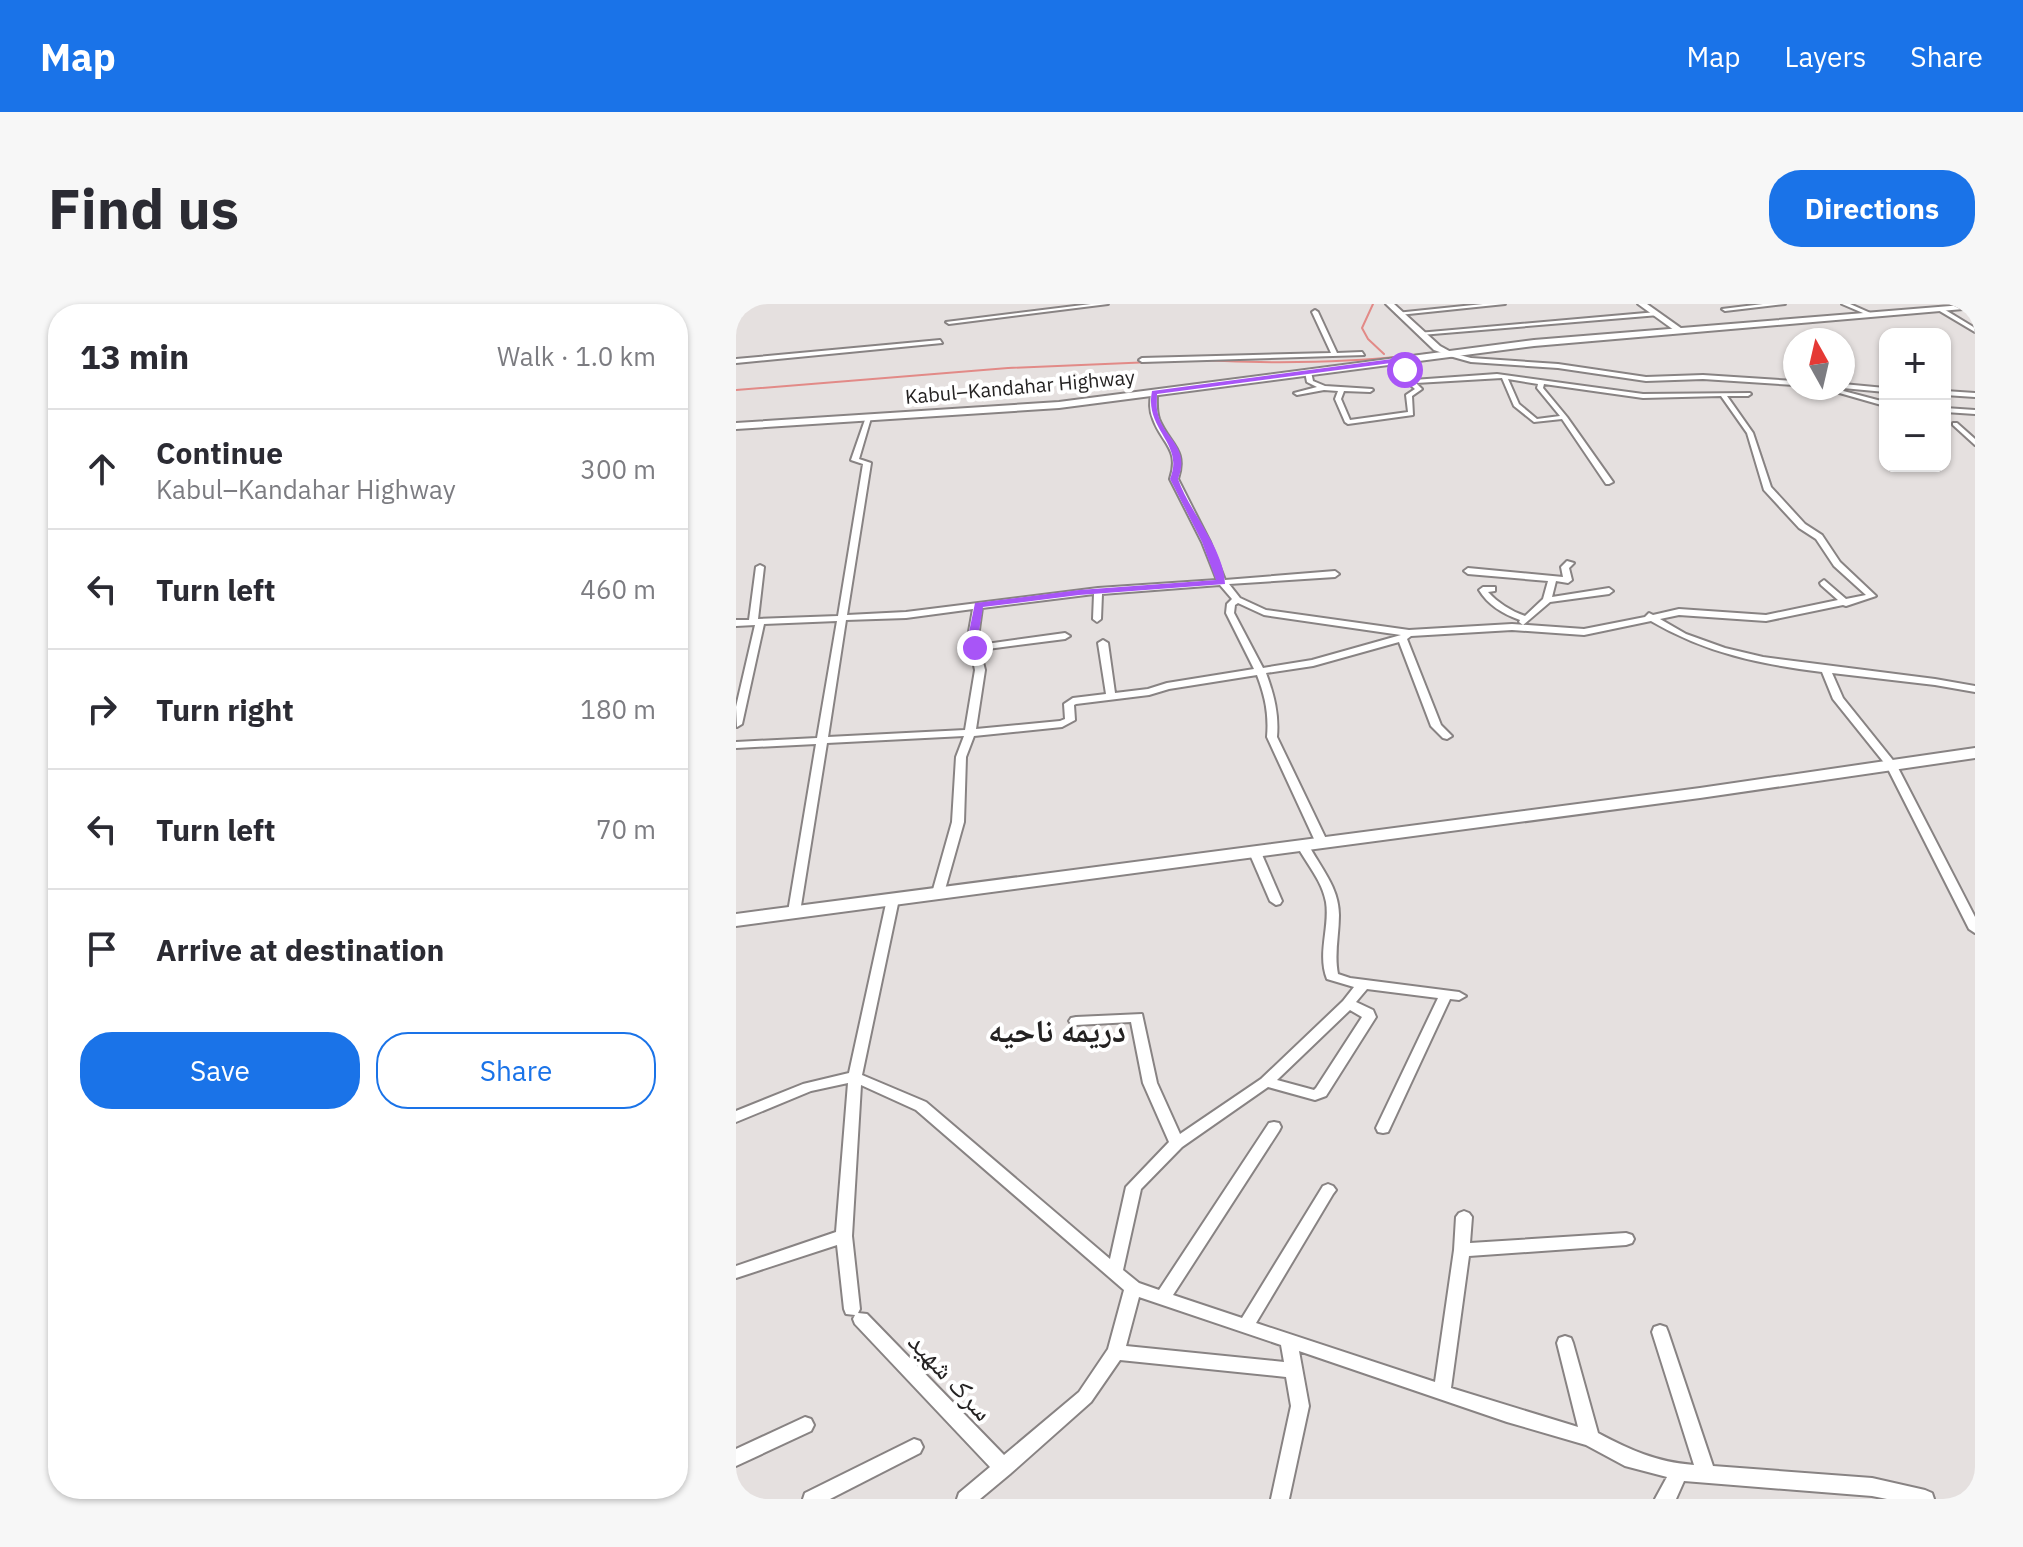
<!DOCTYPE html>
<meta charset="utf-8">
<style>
body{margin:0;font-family:"IBM Plex Sans","Noto Naskh Arabic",sans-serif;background:#f7f7f7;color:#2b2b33}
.controls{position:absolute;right:24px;top:24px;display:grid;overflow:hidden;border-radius:16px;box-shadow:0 2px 6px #0004}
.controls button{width:72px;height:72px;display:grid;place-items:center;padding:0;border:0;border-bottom:2px solid #e1e1e2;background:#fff;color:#2b2b33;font:40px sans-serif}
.compass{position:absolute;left:1047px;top:24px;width:72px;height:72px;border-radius:50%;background:#fff;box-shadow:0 2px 6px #0004;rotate:352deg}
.stop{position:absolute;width:24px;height:24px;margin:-18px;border:6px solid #a855f7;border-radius:50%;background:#fff}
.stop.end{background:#a855f7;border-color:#fff;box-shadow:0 2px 8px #0008}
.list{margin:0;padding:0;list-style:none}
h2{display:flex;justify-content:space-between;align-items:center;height:104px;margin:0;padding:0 32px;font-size:34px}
h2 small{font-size:26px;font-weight:400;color:#7c7c81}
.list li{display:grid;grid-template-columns:52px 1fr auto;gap:24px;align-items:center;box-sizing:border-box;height:120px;padding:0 32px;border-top:2px solid #e1e1e2}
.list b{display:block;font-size:30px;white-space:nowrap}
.list p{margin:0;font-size:26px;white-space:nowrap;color:#7c7c81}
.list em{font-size:26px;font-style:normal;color:#7c7c81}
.actions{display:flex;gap:16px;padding:24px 32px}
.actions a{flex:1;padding:18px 0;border:2px solid #1a73e8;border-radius:32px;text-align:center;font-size:28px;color:#1a73e8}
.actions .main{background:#1a73e8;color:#fff}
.icon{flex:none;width:44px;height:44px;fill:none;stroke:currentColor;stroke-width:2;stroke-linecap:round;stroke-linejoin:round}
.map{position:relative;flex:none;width:1239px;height:1195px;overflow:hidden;border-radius:32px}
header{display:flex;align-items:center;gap:48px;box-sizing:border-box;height:112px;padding:0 40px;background:#1a73e8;color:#fff}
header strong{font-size:38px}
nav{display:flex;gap:44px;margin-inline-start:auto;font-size:28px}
.intro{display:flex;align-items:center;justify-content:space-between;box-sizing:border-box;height:192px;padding:0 48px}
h1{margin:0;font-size:56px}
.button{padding:20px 36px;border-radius:32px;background:#1a73e8;color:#fff;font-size:28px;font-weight:700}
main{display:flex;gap:48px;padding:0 48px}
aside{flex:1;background:#fff;border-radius:32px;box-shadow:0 2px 6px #0004}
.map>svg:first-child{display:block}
</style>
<header>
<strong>Map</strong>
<nav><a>Map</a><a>Layers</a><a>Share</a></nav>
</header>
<div class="intro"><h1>Find us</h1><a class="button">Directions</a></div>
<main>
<aside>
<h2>13 min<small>Walk · 1.0 km</small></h2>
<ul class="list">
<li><svg class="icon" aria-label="ahead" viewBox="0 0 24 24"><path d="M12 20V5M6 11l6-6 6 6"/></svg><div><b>Continue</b><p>Kabul–Kandahar Highway</p></div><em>300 m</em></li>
<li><svg class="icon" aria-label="left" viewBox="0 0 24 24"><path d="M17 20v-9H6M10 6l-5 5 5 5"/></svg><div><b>Turn left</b></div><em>460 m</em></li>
<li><svg class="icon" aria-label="right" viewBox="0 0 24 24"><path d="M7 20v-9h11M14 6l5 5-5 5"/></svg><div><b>Turn right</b></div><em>180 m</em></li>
<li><svg class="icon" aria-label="left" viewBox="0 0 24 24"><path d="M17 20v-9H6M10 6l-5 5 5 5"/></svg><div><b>Turn left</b></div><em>70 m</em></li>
<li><svg class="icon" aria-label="arrive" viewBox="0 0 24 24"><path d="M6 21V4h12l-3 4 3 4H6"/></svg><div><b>Arrive at destination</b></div></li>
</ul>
<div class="actions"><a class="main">Save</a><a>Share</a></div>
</aside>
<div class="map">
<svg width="1239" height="1195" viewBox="0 0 1239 1195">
<rect width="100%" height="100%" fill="#e5e0df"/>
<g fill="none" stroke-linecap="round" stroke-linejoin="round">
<!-- stream -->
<g stroke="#e28a87" stroke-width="2">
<polyline points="637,0 626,24 632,35 648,50"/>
<polyline points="711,53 799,62"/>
<path d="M465,56C536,60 623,59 694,49"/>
<polyline points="808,63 847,67"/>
<polyline points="876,72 908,77 926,76"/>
<polyline points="987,76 1059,81"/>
<polyline points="0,86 272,64 440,57"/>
</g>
<defs>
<g id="minor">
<polygon points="355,0 372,0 213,20 210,18"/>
<polygon points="747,0 769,0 663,11 660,9"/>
<polygon points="1027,0 1049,0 989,7 986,5"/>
<polygon points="1106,0 1114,0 1139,11 1134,12"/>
<polygon points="1202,4 1206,4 1239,24 1239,28 1202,6"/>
<polygon points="579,6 582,8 601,49 626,48 628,51 406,58 403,56 406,54 595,49 576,8"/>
<polygon points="921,8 923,11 685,31 682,29"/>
<polygon points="204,36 206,39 0,59 0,55"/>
<polygon points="712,48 735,54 822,60 910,73 967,71 1059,77 1059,81 967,75 910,77 822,64 735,58 710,51"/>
<path d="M656,55L674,66L677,76L761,70L907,90L1014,89L1015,90L1012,92H991L1017,129L1035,183L1069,220L1086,231L1104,258L1140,292L1110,302L1107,301L1030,317L943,311L924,315L950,330L989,344L1027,353L1199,375L1239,382V388L1199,381L1096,369L1107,394L1160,460L1239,613V629L1233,625L1150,461L1097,395L1086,368C1023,360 970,349 915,317L848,331L776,326L675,332L671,335L705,421L716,432L711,435L707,434L695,422L663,338L577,362L530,369C538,391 543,410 541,433L591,537L585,540L579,537L531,433C533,410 529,392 521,371L433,385L413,391L340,400L338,401L339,416L326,423L238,432L230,453L228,518L208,589L202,593L196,589L216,518L220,453L228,432L91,439L64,608L58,612L54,611L52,608L80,440L0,444V438L81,434L101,317L28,320L6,420L1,423L0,403L19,321L0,322V316H13L20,263L24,261L28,263L22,315L102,312L127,160L115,156L130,113L135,114L123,155L135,159L111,311L170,308L362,284L481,276L466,238L434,175C444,145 426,140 417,115C413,106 414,98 415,89L418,87L421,89C421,98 420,106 423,115C433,140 452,145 442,175L474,238L489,276L599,267L603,270L599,273L493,280L504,294L530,306L673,326L776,320L848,325L909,313L913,309L917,311L943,305L1030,311L1102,296L1085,281L1084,279L1088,276L1110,295L1130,291L1098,262L1080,235L1063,224L1028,186L1011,129L985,92L907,94L808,80L807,84L831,113L877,178L873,180H870L826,115L798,118L778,102L766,74L680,79L686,85L676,92L677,111L612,120L609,118L599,95L602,87L588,86L561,91L558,89L581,83L571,78L569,68L572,66L575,68L577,77L589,82L636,85L637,86L634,88L608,87L605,95L614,116L672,108L670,91L679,85L671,78L669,68L654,58ZM772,75L802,80L801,84L824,112L801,115L783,100ZM484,281L496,295L491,300L490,309L518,365L431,379L412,385L379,389L372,339L367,336L362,339L370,390L337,394L328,400L329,415L324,417L240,425L249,366L244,346L329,335L334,332L329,329L243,341L242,333L246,304L358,290L357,315L361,318L365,315L366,290ZM502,299L528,311L665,331L576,356L527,364L498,309L499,301ZM237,305L232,333L239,366L229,426L92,433L110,316L170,314Z"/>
<polygon points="1107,80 1149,84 1149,88 1107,84"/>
<polygon points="1086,84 1096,84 1149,98 1149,102"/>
<polygon points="1209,87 1239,89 1239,93 1209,91"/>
<polygon points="1209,104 1239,106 1239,110 1209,108"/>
<polygon points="1217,119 1221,119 1239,135 1239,141 1217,121"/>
<path d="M831,257L838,259L833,264L836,276L832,279L820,277L816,293L873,284L877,287L873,290L814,298L787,321L783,318L784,316C767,310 752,301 743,286L747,283H759V287L752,288C762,299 775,307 789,312L807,295L812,277L732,270L728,267L732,264L827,273L825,263Z"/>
<path d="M566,537L572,540C584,563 603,583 603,611C603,631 598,650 602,670L614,674L723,688L730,692L723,696L714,695L654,824L652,828L647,829L642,828L640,824L702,694L631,685L620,698L637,706L640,713L590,792L579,796L532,783L446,843L405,885L387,966L403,979L423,986L533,819L538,818L543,819L545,823L543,827L437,991L506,1014L587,882L592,880L597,882L600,886L597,890L520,1019L699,1078L718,946L720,913L723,909L728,907L733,909L736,913L734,939L890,929L896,931L898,935L896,939L890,941L733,952L715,1084L842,1123L821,1039L823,1034L829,1032L835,1034L837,1039L862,1129C894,1146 920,1158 958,1161L916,1028L918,1023L924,1021L930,1023L932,1028L977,1162L1136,1174L1189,1186L1196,1189L1198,1195H1151L1136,1192L948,1177L940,1195H919L931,1173L889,1162L850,1141L771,1118L563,1047L573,1102L553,1195H535L555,1102L550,1073L384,1056L355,1098L274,1170L244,1195H221L223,1189L254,1163L119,1020L117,1015L119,1011L110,1010L108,1005L101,941L0,974V962L100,928L112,779L75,787L0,818V807L67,780L113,769L151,595L157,591L163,595L126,771L190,798L374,955L390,883L433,838L407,779L395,718L340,721L335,720L333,717L335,714L340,713L406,710L421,779L444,830L525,775L607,697L618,683L591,675C581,650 594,623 590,598C586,576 570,559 560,540ZM614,706L626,713L580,784L578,786L541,776ZM125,781L180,806L388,986L372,1045L343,1088L268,1151L131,1010L122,1009L124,1005L116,932ZM403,993L545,1041L548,1058L390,1042Z"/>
<polygon points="518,543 524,546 546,597 544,600 540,601 534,597 512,546"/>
<polygon points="69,1113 75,1115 78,1121 75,1127 0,1162 0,1145"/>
<polygon points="178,1135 184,1137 187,1143 184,1149 94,1195 67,1195 69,1189"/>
</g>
<g id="tertiary">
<polygon points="4,0 12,0 0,17 0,8"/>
<polygon points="650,0 658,0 704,42 715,48 715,52 698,46"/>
<polygon points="902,0 911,0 949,27 942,29"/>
</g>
<g id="secondary">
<polygon points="1239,0 1239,4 798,42 323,104 0,125 0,119 323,98 798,36"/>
<polygon points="1239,444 1239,454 964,494 0,622 0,610 964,484"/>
</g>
</defs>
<!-- minor casing -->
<use href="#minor" stroke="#888383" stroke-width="4"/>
<!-- tertiary casing -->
<use href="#tertiary" stroke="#888383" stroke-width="4"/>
<!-- secondary casing -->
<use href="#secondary" stroke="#888383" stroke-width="4"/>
<!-- minor -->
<use href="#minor" fill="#fff" fill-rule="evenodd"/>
<!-- tertiary -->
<use href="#tertiary" fill="#fff" fill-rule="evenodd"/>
<!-- secondary -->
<use href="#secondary" fill="#fff" fill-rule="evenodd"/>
</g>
<!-- route -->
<path fill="#a855f7" d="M656,55L672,67L655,59L421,90C421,97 420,104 422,110C427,134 455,142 442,175C454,209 488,244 489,280L343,291L247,303L242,333L244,344L239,347L234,344L232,333L239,299L343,286L480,276L466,238L434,175C449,139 408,126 416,87Z"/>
<g text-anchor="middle" stroke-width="8" stroke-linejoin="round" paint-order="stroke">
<!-- far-street labels -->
<g font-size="20" fill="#242222" stroke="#fff">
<text transform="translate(284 83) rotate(-5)" y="7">Kabul–Kandahar Highway</text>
</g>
<!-- near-street labels -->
<g font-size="28" fill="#242222" stroke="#fff">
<text transform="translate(215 1072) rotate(47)" y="10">سرک شهید</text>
</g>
<!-- district labels -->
<g font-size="32" font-weight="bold" fill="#242222" stroke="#fff">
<text x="321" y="738">دریمه ناحیه</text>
</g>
</g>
</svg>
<div class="controls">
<button>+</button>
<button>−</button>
</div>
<svg class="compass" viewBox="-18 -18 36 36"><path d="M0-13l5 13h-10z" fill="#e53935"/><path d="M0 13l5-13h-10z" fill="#7c7c81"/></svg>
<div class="stop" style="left:669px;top:66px"></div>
<div class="stop end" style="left:239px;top:344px"></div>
</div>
</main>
